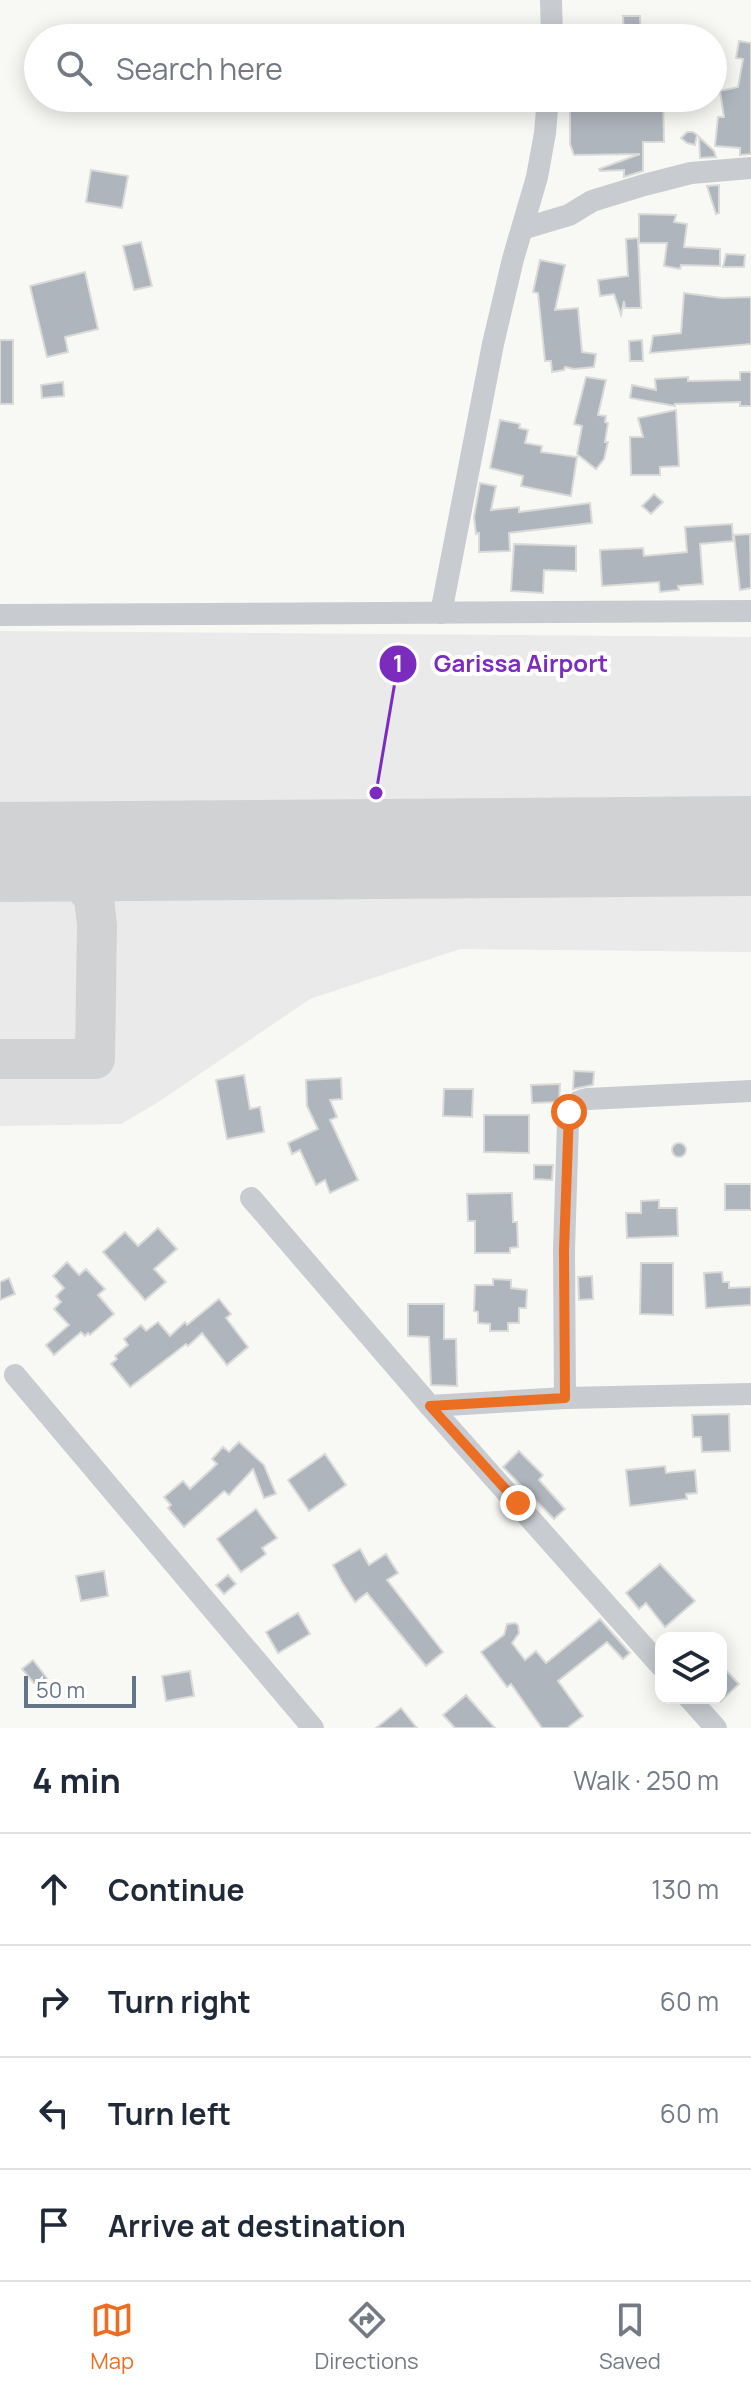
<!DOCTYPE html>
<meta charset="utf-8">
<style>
body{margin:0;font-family:Manrope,sans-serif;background:#f2f2f3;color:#1f2937}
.controls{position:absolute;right:24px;bottom:24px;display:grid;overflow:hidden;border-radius:16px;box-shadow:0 4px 20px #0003}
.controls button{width:72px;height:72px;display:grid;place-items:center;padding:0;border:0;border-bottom:2px solid #e0e1e3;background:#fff;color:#1f2937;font:40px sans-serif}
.scale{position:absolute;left:24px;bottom:20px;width:112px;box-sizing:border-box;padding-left:8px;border:4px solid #667488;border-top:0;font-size:22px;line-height:28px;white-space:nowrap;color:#667488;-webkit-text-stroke:6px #fff;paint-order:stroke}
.stop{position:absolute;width:24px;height:24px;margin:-18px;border:6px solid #eb6e22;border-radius:50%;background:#fff}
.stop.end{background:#eb6e22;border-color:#fff;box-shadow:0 2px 8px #0008}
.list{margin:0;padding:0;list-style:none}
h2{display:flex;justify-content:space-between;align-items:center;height:104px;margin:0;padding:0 32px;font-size:34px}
h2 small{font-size:26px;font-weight:400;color:#747a83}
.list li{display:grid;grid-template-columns:52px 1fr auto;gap:24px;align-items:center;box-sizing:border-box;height:112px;padding:0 32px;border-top:2px solid #e0e1e3}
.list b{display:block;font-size:30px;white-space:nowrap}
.list em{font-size:26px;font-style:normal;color:#747a83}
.icon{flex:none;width:44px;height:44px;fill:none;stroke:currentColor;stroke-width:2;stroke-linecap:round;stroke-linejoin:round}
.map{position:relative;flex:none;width:751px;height:1728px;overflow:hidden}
.search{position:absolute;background:#fff;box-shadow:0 4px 20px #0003;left:24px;right:24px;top:24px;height:88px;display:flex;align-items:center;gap:20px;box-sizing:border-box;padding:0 28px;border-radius:44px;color:#747a83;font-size:30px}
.sheet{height:552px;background:#fff}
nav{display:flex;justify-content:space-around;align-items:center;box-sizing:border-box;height:112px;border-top:2px solid #e0e1e3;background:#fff;font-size:22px;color:#747a83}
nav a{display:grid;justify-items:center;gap:4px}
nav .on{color:#eb6e22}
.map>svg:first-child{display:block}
</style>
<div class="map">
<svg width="751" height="1728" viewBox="0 0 751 1728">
<rect width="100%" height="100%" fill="#f8f8f5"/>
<!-- built -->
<polygon fill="#e9eae9" points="0,631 751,637 751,952 460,949 310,999 157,1103 121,1124 0,1126"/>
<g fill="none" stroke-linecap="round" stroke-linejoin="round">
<!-- taxiway -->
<polyline stroke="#d0d2d4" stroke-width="40" points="0,1059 95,1059 97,925 94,898 74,871"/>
<!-- runway -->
<polyline stroke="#d0d2d4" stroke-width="100" points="0,852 751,846"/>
</g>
<!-- building -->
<g fill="#afb5bd" stroke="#dadad8" stroke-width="2">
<polygon points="623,16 640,16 641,38 624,38"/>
<polygon points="739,41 751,43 751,154 740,155 740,148 715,146 718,117 724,117 720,91 738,87 743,59 736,58"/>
<polygon points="570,98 663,98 664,142 643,142 643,171 624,177 624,170 600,171 599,169 640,154 574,155 570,144"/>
<polygon points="687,132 693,132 697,135 695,145 687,143 681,138"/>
<polygon points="699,137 714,151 716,157 700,158"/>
<polygon points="91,170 128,176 122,208 86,202"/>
<polygon points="719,185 719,213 716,214 707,186"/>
<polygon points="639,214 676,215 674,222 687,224 684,247 720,249 720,266 681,265 680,269 664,266 667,243 639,243"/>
<polygon points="638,238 641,308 625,308 624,301 621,315 614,294 600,296 598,280 628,276 626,239"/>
<polygon points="141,242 152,286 134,290 123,246"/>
<polygon points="726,254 745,255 744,267 723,267"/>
<polygon points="540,260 565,265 555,310 578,308 582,352 596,354 594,367 574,369 565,367 564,370 552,372 551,361 545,361 538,293 533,292"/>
<polygon points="85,272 98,329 65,337 68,352 47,357 30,286"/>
<polygon points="684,293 722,298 751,297 751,344 650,353 653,336 681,333"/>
<rect x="0" y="340" width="13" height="64"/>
<polygon points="642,340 643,361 630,361 629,341"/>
<polygon points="740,372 751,372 751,406 740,406 740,402 675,404 675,406 630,398 632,385 656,390 655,379 688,377 688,381 740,380"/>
<polygon points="586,377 606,380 598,415 606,416 605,422 608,423 605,442 608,442 604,459 596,469 577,454 582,426 574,424"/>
<polygon points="63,382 64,396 42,398 41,385"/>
<polygon points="676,410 679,466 660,467 660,475 631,475 630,437 643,437 638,418"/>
<polygon points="500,420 520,424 519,428 528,430 525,443 542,446 541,452 577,457 571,496 521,486 523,476 490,468"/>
<polygon points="480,483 496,486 491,510 519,507 519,512 590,503 592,523 509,533 510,551 479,552 479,533 476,534 474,517"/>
<polygon points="654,494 663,502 651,514 642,506"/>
<polygon points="732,524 733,541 700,544 703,584 678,586 679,590 660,592 659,582 602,586 600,550 643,548 644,556 687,552 685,527"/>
<polygon points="750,534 751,588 740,590 734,535"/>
<polygon points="514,544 576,546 576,571 544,570 543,593 511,591"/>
<polygon points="574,1071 594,1072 593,1085 573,1089"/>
<polygon points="244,1075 250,1109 260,1107 264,1132 227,1139 216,1080"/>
<polygon points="341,1078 342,1099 330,1100 337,1117 330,1120 358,1180 330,1193 325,1180 316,1185 300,1150 292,1154 288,1143 318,1129 307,1106 306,1080"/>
<polygon points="560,1084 559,1102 532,1103 531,1085"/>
<polygon points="444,1089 473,1089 472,1117 443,1116"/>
<polygon points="484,1115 529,1115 529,1153 484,1152"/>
<circle cx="679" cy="1150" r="7"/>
<polygon points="534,1165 553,1165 552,1180 534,1179"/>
<rect x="725" y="1184" width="26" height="26"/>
<polygon points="512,1193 513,1222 517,1222 518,1247 510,1248 510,1253 475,1253 475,1221 468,1221 467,1194"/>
<polygon points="659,1200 659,1208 677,1208 678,1236 627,1238 626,1213 641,1213 641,1201"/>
<polygon points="158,1228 177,1249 154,1269 166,1282 145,1300 103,1252 125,1232 138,1246"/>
<polygon points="67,1262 79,1275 86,1269 105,1289 98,1295 114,1314 90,1335 88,1333 85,1336 81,1332 54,1355 46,1345 69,1325 54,1309 61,1302 56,1296 64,1288 53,1276"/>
<polygon points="641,1263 673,1263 673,1315 640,1314"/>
<polygon points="722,1272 723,1282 729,1282 729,1288 751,1287 751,1305 706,1308 704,1273"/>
<polygon points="592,1276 593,1299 579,1300 578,1277"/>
<polygon points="9,1278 15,1294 0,1300 0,1282"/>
<polygon points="493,1279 511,1280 511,1288 527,1290 526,1308 519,1308 519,1323 508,1323 508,1331 490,1331 490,1324 478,1323 478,1312 474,1311 475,1285 493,1285"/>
<polygon points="219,1299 231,1314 226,1318 248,1347 227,1365 202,1333 188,1346 186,1344 130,1387 111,1364 117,1359 115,1356 128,1345 124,1339 141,1325 146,1331 158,1322 170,1336 185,1322 187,1325"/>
<polygon points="408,1304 444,1304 444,1339 456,1339 457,1386 431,1385 429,1337 408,1336"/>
<polygon points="729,1414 730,1451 702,1452 701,1437 693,1437 692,1415"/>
<polygon points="239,1442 264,1465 276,1494 264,1498 253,1469 229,1495 224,1491 184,1527 168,1508 171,1505 164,1497 183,1481 190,1489 217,1464 212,1459 223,1447 229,1452"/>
<polygon points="519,1451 543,1475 539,1480 565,1509 554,1519 503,1467"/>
<polygon points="325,1454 346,1485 309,1511 288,1480"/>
<polygon points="665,1466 666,1473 695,1470 697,1493 686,1494 687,1499 630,1506 626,1470"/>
<polygon points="256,1509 277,1538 262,1548 266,1554 241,1572 217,1539"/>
<polygon points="360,1549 369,1565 386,1554 398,1573 387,1580 443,1652 426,1666 367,1593 355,1602 342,1582 333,1565"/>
<polygon points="660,1564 695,1601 665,1627 646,1603 639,1609 626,1593"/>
<polygon points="104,1571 108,1596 81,1601 76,1576"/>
<polygon points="228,1575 236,1584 224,1594 216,1585"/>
<polygon points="298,1613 310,1634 278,1653 266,1632"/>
<polygon points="600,1619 630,1653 623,1659 607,1642 558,1681 583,1716 567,1728 542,1728 511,1684 507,1687 481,1652 504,1635 507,1624 515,1623 518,1625 519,1633 512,1643 525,1660 536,1651 546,1663"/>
<polygon points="33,1660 53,1686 43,1694 22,1669"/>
<polygon points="721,1665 739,1684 721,1701"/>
<polygon points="190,1671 194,1696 166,1701 162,1676"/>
<polygon points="466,1695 495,1728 455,1728 443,1715"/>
<polygon points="401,1708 417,1728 376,1728"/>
</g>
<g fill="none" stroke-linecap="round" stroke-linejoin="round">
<!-- minor -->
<g stroke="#c8cbcf" stroke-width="22">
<polyline points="551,0 552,38"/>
<polyline points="522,229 569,215 592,201 644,185 691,173 751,168"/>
<polyline points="441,613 493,344 513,259 537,177 545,133 548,98"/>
<polyline points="0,615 751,611"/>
<polyline points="251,1198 430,1406 661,1666"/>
<polyline points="15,1375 313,1728"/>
<path d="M565,1398L564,1250L568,1121C570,1108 574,1101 588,1099L751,1091"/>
<polyline points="430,1406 565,1398 751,1394"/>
<polyline points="689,1698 716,1728"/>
</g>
</g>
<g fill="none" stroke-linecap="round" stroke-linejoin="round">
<!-- route -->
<polyline stroke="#eb6e22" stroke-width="10" points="518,1503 430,1406 565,1398 564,1250 569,1112"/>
</g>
<!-- callouts -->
<path fill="none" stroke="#7b2cbf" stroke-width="3" d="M376 793L398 664"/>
<g fill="#7b2cbf" stroke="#fff" stroke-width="3">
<circle cx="376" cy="793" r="8"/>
<circle cx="398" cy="664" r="20"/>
</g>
<g font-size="24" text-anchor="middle" font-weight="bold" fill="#fff">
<text x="398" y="672">1</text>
</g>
<g font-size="24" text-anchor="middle" font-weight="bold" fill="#7b2cbf" stroke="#fff" stroke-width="8" stroke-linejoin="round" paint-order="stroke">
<text x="521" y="672">Garissa Airport</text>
</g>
</svg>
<div class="controls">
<button><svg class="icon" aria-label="layers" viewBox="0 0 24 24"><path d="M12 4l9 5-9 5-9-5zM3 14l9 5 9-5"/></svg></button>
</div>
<div class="scale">50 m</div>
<div class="stop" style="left:569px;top:1112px"></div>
<div class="stop end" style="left:518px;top:1503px"></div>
<div class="search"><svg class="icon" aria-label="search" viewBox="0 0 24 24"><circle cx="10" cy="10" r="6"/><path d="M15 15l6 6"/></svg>Search here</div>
</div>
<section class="sheet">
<h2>4 min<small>Walk · 250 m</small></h2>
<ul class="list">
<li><svg class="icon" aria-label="ahead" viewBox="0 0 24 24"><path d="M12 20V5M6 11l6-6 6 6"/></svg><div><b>Continue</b></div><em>130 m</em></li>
<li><svg class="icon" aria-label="right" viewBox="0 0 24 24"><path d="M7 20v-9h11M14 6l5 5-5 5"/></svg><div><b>Turn right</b></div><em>60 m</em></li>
<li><svg class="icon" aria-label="left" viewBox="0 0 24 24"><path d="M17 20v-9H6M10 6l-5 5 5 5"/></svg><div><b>Turn left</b></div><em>60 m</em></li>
<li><svg class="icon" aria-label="arrive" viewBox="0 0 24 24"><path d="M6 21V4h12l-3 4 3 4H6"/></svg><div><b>Arrive at destination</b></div></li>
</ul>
</section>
<nav>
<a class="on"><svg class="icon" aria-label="map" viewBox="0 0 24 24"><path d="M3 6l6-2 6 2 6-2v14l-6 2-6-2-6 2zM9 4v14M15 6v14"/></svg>Map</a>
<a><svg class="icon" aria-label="directions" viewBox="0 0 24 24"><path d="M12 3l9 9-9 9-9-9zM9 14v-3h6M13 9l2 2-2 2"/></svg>Directions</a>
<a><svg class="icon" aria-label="saved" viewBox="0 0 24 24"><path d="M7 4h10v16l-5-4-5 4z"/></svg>Saved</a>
</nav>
